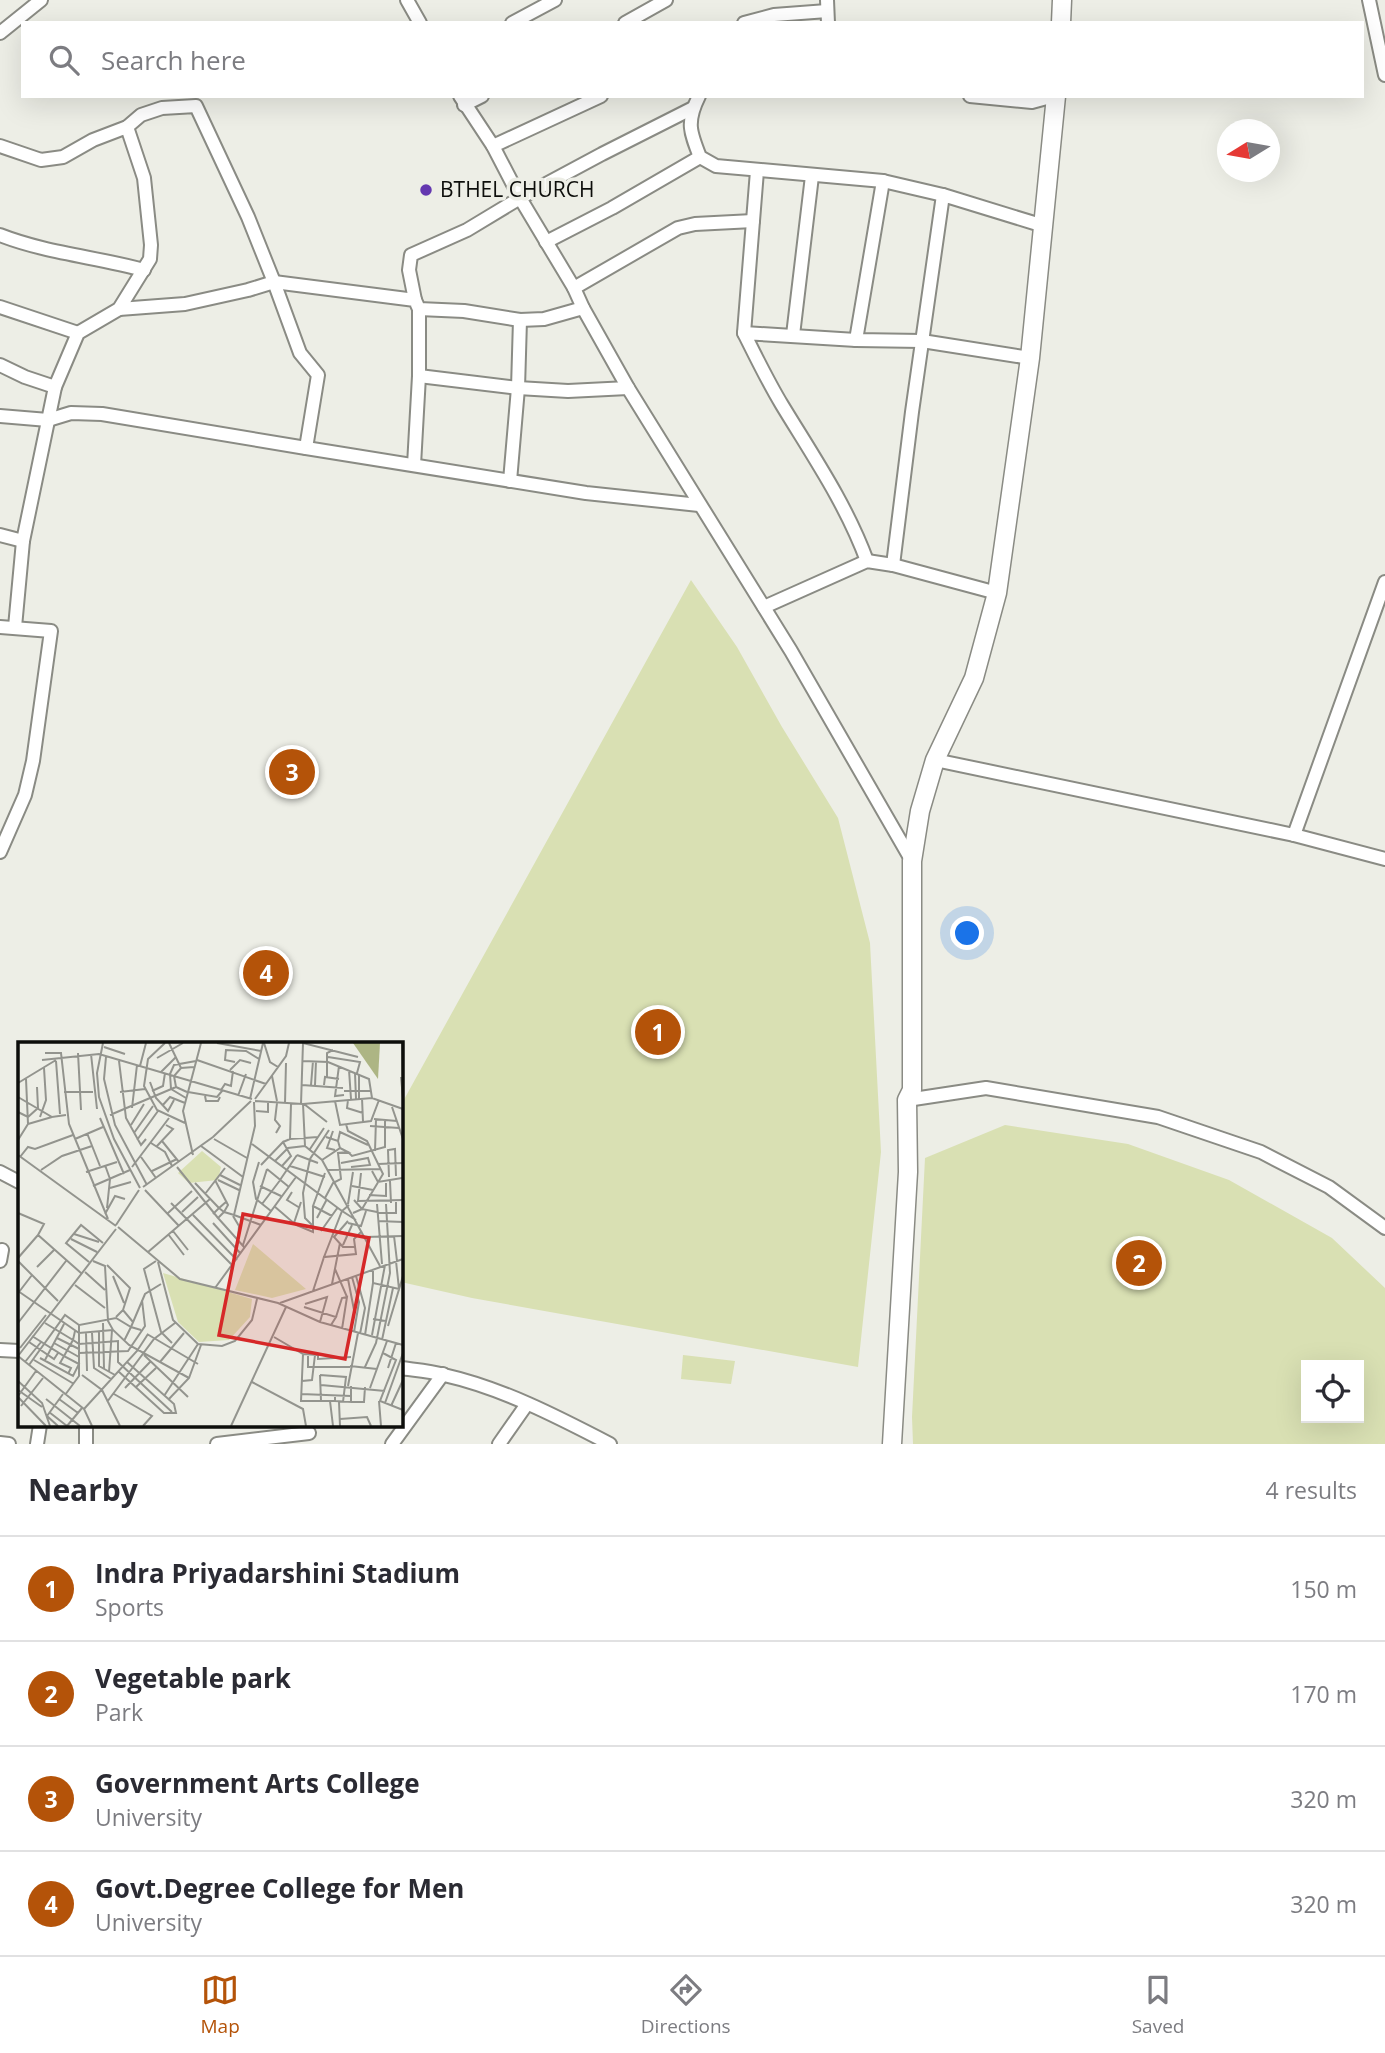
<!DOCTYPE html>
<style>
body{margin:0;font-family:"Open Sans",sans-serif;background:#f7f7f7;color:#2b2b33}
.controls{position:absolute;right:21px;bottom:21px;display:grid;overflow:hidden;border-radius:0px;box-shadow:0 7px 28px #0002}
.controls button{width:63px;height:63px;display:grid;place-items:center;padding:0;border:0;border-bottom:2px solid #e1e1e2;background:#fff;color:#2b2b33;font:35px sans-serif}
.compass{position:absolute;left:1217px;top:119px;width:63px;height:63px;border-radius:50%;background:#fff;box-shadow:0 7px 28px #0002;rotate:259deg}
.you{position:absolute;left:968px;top:934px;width:24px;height:24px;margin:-18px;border:5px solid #fff;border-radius:50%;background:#1a73e8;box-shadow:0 0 0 10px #1a73e833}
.badge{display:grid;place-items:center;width:46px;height:46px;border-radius:50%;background:#b45309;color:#fff;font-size:23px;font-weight:700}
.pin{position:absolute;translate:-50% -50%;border:4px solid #fff;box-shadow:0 2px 7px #0006}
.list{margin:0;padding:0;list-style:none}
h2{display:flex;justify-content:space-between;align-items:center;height:91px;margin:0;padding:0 28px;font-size:30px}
h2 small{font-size:23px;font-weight:400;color:#7c7c81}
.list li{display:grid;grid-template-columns:46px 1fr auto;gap:21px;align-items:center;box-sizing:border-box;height:105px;padding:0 28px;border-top:2px solid #e1e1e2}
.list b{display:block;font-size:26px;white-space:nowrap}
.list p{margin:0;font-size:23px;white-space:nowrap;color:#7c7c81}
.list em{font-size:23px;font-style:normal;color:#7c7c81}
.icon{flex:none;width:38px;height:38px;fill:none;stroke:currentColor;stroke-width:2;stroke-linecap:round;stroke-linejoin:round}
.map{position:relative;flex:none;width:1385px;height:1444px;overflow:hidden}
.search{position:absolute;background:#fff;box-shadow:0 7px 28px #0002;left:21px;right:21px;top:21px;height:77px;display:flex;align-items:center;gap:18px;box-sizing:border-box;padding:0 24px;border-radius:0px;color:#7c7c81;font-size:26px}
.sheet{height:511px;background:#fff}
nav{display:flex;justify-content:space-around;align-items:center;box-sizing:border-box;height:98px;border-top:2px solid #e1e1e2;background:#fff;font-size:19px;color:#7c7c81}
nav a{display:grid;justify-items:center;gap:4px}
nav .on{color:#b45309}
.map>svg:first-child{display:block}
</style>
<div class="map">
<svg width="1385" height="1444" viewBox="0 0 1385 1444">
<rect width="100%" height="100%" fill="#edeee6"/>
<!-- green -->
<g fill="#d9e0b3" fill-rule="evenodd">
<polygon points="691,580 737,647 782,727 838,818 870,943 881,1152 858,1367 472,1298 401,1282 401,1105"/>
<path d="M1005,1125L1128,1144L1229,1180L1332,1238L1385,1288V1444H913L912,1417L925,1158ZM1306,1365H1359V1418H1306Z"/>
<polygon points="683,1355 735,1361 731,1384 681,1379"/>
</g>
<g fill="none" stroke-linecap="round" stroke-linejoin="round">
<defs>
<g id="street">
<polyline points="407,0 420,23"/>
<polyline points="827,0 828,23"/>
<polyline points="1369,0 1385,75"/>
<polyline points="512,23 555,0"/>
<polyline points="625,23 666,0"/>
<polyline points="744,23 774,15 827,11"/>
<polyline points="0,33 41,0"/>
<polyline points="460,96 493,146 520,198 574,288 583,308 628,388 791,651 912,861"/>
<path d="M699,96C686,122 690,132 700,157L716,166L883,181L943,195"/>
<polyline points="970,96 1032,102 1054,96"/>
<polyline points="464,105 482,96"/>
<polyline points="0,146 41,160 63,157 93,140 127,127 141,115 162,108 196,106 248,217 274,282 300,353 318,375 306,448 102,414 71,413 48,420 0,416"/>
<polyline points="493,146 601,96"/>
<path d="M0,235C46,253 96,257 144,270"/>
<polyline points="546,242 612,208 700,157"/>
<polyline points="574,288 678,228 695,224 753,221"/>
<polyline points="415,300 409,270 411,255 467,230 520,198 602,154 693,108"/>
<polyline points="0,307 78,333"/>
<polyline points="119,309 185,304 248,290 274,282 415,300 419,309 464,311 520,320 544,319 583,308"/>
<polyline points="744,333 757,171"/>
<polyline points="793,335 812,176"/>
<polyline points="856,340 883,181"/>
<polyline points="0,365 25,377 55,387 78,333 119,309 150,259 151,245 144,178 127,127"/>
<polyline points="419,376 518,388 568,391 628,388"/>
<polyline points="306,448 586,493 699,505"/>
<polyline points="414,465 419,376 419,309"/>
<polyline points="510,481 518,388 520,320"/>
<polyline points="0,535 23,541"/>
<path d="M867,561C846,504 813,456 782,405C768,382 756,357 744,333L856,340L922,341L1030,358"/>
<polyline points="893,565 912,412 943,195 1044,226"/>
<polyline points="764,607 867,561 893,565 997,593"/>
<polyline points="0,627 51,631 33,761 25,795 0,852"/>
<polyline points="15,627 23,541 55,387"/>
<polyline points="935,760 1294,835 1385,859"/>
<polyline points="1294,835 1385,582"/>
<polyline points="907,1100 986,1088 1158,1117 1261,1152 1329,1187 1385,1228"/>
<polyline points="0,1172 19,1182"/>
<polyline points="0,1261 2,1250"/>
<polyline points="0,1350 19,1351"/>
<path d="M401,1368C415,1370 430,1371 444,1375C502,1388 558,1417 610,1444"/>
<polyline points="86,1425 86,1444"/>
<polyline points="0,1443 9,1444"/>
<polyline points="37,1444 40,1425"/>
<polyline points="217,1444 309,1433"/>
<polyline points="392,1444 443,1374"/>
<polyline points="499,1444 527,1404"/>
</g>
<g id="secondary">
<polyline points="1061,23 1062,0"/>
<polyline points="892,1444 908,1172 907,1100 912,1090 912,861 920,811 935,760 974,678 997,593 1030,358 1056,96"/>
</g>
</defs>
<!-- street casing -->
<use href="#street" stroke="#8a8b84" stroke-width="16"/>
<!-- secondary casing -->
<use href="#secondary" stroke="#8a8b84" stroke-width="21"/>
<!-- street -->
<use href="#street" stroke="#fff" stroke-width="12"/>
<!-- secondary -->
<use href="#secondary" stroke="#fff" stroke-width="18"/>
</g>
<!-- markers -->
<circle fill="#6438b0" stroke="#edeee6" stroke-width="2.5" cx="426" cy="190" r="7"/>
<g text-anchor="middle" stroke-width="7" stroke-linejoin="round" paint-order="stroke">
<!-- poi labels -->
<g font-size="21" fill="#0d0e0b" stroke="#edeee6" text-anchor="start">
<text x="440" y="197">BTHEL CHURCH</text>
</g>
</g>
<!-- overview -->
<g transform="translate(18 1042)">
<rect width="385" height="385" fill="#edeee6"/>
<path d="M184,109L203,125L200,138L171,141L160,131ZM235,202L288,247L254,256L217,248ZM145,231L234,257L232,275L211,298L181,300L160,280Z" fill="#d9e0b3"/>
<path d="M335,1H362L360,37Z" fill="#adb584"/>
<path fill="none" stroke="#93948e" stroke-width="2" d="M85,1L79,31L81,55L96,97L122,146M147,1L130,17L126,44L139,68L167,81M151,1L163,26M199,1L243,9M246,1L252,20L260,25M384,1L385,35M86,5L107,12M27,11H43L51,82L90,177M60,11L63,68M73,12L79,67M88,15L86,37L97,83L129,143M310,15L342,20L339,31M139,16L165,1M24,18L81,12L234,57M179,18L248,42M38,19L42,72M101,19L108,76L123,103L128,97M285,19L310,20L351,37L354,56M217,20L207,18L208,8L228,9L241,17M122,24L128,1M321,24L317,54L326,53M212,28L222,18L233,21M331,28L333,57M143,30L158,15M337,31L338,57M341,32V57M254,34L259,59M383,35L385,56M309,36V11L315,8M132,40L138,56L150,69L156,58M0,41L38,18M284,43L325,46M293,43L295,19M297,43L298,19M306,43L307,35L321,37M203,48L207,42L213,44L215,29M134,49L145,44L147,31M326,49H353M46,50H75M102,50L127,47M169,50L158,45L156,34L163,26L176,25M170,50L199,55L204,49M187,54L188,59H200L202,55M220,54L228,32M0,55L34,75L48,73M168,56L153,47L152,32L156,23L178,19M344,56L345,80M232,57L245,1M237,57L268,14L271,1M330,58L329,66L345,71M237,59L285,62L354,56L385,67M317,59L322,83L353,79L361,58M267,61L268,21M283,62L285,1L340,15M285,62L287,104L304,118L362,224M286,62L309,80M144,64L152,55L167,61M374,65L385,97M114,66L119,23M238,69L250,70V61M0,70L10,75L20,66L19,45M92,73L158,45M22,75L28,58L26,26M82,76L106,132M356,77L379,79M10,82L34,75M328,82L330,89L349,99L365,132L344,167L336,158M113,83L126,62M352,84L381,86M315,89L309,106L317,108M69,91L82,124M116,91L135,64M258,91L262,84L257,78L259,61M308,95L320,99L322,90L350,103M57,97L85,85M196,97L229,116M272,97L300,95M0,98L10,82L8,37M119,98L140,69M144,99L161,120M265,100L272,97L273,62M133,101L147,110L154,124M234,102L324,169L331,163M139,104L155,87L148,83M183,104L225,135M292,107L306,86M357,109L358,77M330,110L334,114L367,105V78M0,113L98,184M175,113L165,69L183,1M279,113L300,121M2,115L10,105L17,107L55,93M123,115L138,136M304,118L322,106L320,99M257,119L270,106L287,104M241,120L235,140L238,157L253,169M323,121L350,116L352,123L333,125M360,122L385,121M87,123L92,137L89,166M243,123L265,100L273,114L264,124M272,124L307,135M114,125L151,76M159,125L200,176M249,127L271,145M23,128L44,114L74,104M309,128L363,127M134,129L159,117M354,129L360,140L384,136M68,130L99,120M307,131L295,164L314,174M343,131L340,159L385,158M202,133L222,143M371,135L370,108L377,107L378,134M200,138L221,148M262,138L279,113M372,139L373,161M177,141L201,166L209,159M75,144L112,128M242,144L263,154M334,144L355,148M125,145L195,95L233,59M92,146L113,140M127,148L161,184M274,150L269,158L282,166M187,152L207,126M351,153L368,154V141M307,156L315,141L323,137L320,111L330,110L322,106M153,161L215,224M244,162L263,137M330,162L335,130M359,162L364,222M256,164L278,183L295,190V164M164,170L180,155M0,171L26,182L20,193M150,171L174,149M335,171L344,167L359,170M360,171H378V160M87,172L97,154L107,157M195,172L201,166L206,170L210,163L197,138M175,173L219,218M216,173L243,183M215,174L221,184L220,198M299,176L309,157M338,178L324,169L306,215L338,212L336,197L344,189M330,179L316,195L325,205H337M360,179L385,180M195,181L223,212M276,181L283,160M330,181L343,184L348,169M98,183L121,148M100,185L162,237L260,261L302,280L385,303M296,185L287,176L285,151L292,117L311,88M155,189L170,208M303,189L320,165M56,192L81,200M150,192L166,213M376,194L379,219M347,195L385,194M53,197L79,210M225,203L249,127M325,203L334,183M226,205L200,176L206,170L216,173L237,84L236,60M130,210L192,157M0,216L20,193L63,231M0,219L40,259M75,219L87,224L90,279L95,288L111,303L171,336M138,219L126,227L143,290L154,301M71,220L48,201L63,183L85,201M140,220L155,278L180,302L204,304L217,299L234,278L239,257M89,223L112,246L105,268M19,225L36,208M317,227L329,255M355,227V241L381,247L378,219M67,230L87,248M95,234L106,261M338,234L347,266L342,292M334,235L341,260L336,290M330,237L336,268M314,242L322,201M57,243L87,266M197,246L278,135M0,249L61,291L95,288M295,249L306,215M1,250L14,233M262,261L385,217M287,262L309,255L302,280M286,265L318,275L313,283M98,275L105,268L115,280M318,275L324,256L329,255L324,287M355,277L368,279L364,298M368,279L375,246M0,281L48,219M27,281L55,298L57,289M85,281L86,327M370,284L385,234M81,290V324L97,333M68,291L69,329M74,291L76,326L93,337M129,292L180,322M347,293L355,241M354,293L367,223M14,294L46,314L55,298L61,302L100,299V320L154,370M256,295L285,312L300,313V317L333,315M39,296L61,307M106,299L113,285L123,288M11,300L36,317L40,311M36,301L61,315M2,306L28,273M61,311L110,309L127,284L124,258M365,311L378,318L362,359L385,368M285,312L283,359H317V353M126,313L170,355M0,314L66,367M0,314L98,187M290,314V325H332M22,316L55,334L61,322L46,314L42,321L53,326L50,332M16,318L56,342M27,318L46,282M7,320L23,300M142,320L166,291M11,323L47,273L61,283M332,324L359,327M347,325L358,301L372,231L368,162M370,326L378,301M100,329L146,371H158L156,362L109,320M91,330L94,288M64,333L84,348L102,384M302,333L328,335L325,360M302,333L303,359M0,339L24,361L32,384M284,339L294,338L297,313M234,340L285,367L288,384M303,343L367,349M330,344L340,291M118,345L138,326M107,346L132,320M352,346L369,299M0,348L24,365M96,352L134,374L125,384M283,352L333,354M47,353L61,334V283L98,276L113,285L127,252L143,242M0,354L18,329M146,354L180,302M0,355L28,384M28,357L62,384M41,357L60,371M150,358L171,336L183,303M312,359L315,384M317,359L333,360V344M361,359L363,384M89,360L136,297L157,281M321,360L322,384M333,360H346L347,345M367,361L385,311M3,364L25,336M373,364L385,338M31,370L49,384M322,377L349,375L353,384M40,384L29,374L45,352M49,384L64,366M74,384L66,367L119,309L130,292M213,384L268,265"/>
<path fill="#d62828" fill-opacity="0.15" stroke="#d62828" stroke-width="3.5" d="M225,172L351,196L327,317L201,293Z"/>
<rect width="385" height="385" fill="none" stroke="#0d0e0b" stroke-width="3.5"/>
</g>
</svg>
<div class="controls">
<button><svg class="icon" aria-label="locate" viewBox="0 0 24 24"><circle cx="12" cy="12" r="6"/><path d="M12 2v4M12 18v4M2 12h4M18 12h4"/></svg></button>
</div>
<svg class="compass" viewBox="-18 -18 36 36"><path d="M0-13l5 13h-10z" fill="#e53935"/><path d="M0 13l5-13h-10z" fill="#7c7c81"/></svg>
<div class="you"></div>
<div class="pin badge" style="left:658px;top:1032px">1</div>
<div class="pin badge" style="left:1139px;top:1263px">2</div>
<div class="pin badge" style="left:292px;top:772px">3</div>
<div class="pin badge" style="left:266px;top:973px">4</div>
<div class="search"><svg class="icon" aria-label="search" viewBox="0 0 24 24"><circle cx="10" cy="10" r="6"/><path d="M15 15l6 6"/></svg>Search here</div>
</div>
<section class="sheet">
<h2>Nearby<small>4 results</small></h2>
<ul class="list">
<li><span class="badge">1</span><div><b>Indra Priyadarshini Stadium</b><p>Sports</p></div><em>150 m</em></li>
<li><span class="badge">2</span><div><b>Vegetable park</b><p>Park</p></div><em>170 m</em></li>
<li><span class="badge">3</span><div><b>Government Arts College</b><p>University</p></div><em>320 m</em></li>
<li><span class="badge">4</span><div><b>Govt.Degree College for Men</b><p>University</p></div><em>320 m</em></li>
</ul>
</section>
<nav>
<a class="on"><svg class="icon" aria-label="map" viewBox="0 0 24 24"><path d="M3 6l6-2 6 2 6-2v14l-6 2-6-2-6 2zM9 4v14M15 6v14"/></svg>Map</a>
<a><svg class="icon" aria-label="directions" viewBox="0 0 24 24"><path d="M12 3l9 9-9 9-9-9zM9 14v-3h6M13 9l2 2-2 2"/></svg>Directions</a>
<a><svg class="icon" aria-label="saved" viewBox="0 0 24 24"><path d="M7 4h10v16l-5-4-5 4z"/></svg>Saved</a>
</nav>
